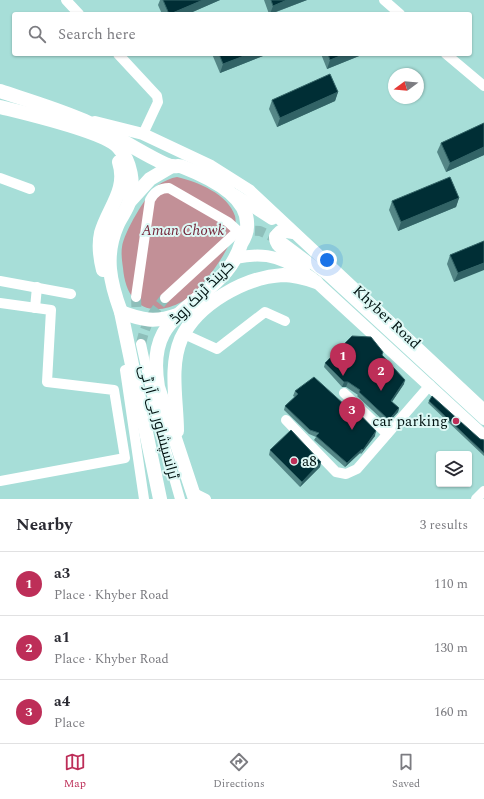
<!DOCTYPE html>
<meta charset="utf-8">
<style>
body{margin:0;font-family:Spectral,Cairo,serif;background:#f2f2f3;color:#2b2b33}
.controls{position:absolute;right:12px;bottom:12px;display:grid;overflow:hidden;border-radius:4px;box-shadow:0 1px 3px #0004}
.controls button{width:36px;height:36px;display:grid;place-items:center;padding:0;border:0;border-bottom:1px solid #e1e1e2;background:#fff;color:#2b2b33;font:20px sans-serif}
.compass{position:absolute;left:388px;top:68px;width:36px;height:36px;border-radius:50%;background:#fff;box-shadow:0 1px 3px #0004;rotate:254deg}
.you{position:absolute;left:327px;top:260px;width:14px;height:14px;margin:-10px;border:3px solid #fff;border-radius:50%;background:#1a73e8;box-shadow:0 0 0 6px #1a73e833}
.badge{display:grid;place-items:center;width:26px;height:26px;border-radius:50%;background:#bd2e58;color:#fff;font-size:13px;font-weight:700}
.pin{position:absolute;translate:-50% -33px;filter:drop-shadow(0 1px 2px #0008)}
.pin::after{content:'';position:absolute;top:21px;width:14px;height:12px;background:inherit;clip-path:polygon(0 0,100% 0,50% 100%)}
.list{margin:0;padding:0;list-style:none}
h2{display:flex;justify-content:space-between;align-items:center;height:52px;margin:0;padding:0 16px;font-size:17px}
h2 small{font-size:13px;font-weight:400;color:#7c7c81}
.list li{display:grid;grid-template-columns:26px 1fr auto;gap:12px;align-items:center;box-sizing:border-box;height:64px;padding:0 16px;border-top:1px solid #e1e1e2}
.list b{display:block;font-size:15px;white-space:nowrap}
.list p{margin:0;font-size:13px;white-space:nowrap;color:#7c7c81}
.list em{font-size:13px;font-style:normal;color:#7c7c81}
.icon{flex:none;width:22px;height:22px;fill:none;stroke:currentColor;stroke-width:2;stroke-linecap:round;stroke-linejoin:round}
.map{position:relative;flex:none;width:484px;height:499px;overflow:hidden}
.search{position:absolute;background:#fff;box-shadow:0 1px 3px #0004;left:12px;right:12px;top:12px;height:44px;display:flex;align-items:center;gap:10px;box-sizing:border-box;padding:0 14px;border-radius:4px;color:#7c7c81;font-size:15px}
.sheet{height:244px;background:#fff}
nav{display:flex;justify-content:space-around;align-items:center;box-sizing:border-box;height:56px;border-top:1px solid #e1e1e2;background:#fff;font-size:11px;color:#7c7c81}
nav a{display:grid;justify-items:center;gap:2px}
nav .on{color:#bd2e58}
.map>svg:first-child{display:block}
</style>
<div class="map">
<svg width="484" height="499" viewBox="0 0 484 499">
<rect width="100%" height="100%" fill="#a7ded8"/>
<!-- green -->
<path fill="#c29097" d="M177,177C198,182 228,194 235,216C241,239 202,290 183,301C150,320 126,305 123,268C122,261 121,253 122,247C124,232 146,195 158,185C164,181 171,178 177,177Z"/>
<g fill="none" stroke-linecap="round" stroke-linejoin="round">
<!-- minor-tunnel -->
<g stroke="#8ebfba" stroke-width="10" stroke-dasharray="10 5" stroke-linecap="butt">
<polyline points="240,230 260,231 280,240"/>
<polyline points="136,297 137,322"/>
<path d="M141,344C145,324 152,314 165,298"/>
</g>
<!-- minor -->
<g stroke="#fff" stroke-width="10">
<polyline points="66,0 79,14"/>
<polyline points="384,0 400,14"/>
<polyline points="118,54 157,96 158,102 143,134"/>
<polyline points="446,54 484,86"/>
<polyline points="0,178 30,189"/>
<polyline points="280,240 328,276 484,420"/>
<polyline points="0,281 71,294"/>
<path d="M136,297L150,200C154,192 160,188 169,188L228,222L238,231L165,298"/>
<polyline points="0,303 51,310 47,382 114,390 125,458 0,481"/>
<polyline points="35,308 37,287"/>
<polyline points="184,334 217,349 265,312 285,321"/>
<polyline points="141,344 157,418 180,499"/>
<polyline points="125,370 144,499"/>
<polyline points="344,393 387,434"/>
<polyline points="286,420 336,472 346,474 357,469 430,385"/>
<polyline points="192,492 206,499"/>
<polyline points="476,499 484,491"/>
</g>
<!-- major -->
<g stroke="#fff" stroke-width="12">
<polyline points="95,122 143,134 211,166 249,190 484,410"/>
<polyline points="235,195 272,219"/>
<path d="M293,233L280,231L275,236C274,248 288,252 295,258C299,261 301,265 304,268"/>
<path d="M236,258C269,251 285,259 312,278L484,436"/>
</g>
<!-- highway -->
<g stroke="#fff" stroke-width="14">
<path d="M0,91C27,100 54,108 80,119C107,130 131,147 157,160C161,162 166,165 171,166C175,167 179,165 183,167C206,176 250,196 247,227C247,233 244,239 241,244C237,257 230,268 221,277C183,316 147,322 158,387L195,499"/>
<path d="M0,107C24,113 103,131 118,147C131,161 135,184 129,202C127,210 120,218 117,226C104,256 110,282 121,312L160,499"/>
<polyline points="130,201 150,179 172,166"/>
<path d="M103,270C100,258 98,246 101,233C108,208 128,190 119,162"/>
<path d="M121,312C142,320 155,323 177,315"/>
<path d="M177,431C177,402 169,367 181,339C197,304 245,277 283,275C295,275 305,278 316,282"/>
</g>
</g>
<!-- wall -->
<g fill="#548686">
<polygon points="160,0 220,0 188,14 162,14 158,5"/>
<polygon points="264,0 307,0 271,14 269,14"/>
<polygon points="212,54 268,54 220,73"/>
<polygon points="321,54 364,54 327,69"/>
<polygon points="338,92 335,101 277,127 269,109 272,100"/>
<polygon points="484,123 484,155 446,172 437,152 441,143"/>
<polygon points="459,198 456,207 398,231 389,210 392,201"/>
<polygon points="484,241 454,282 447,264 450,255"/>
<polygon points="382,355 404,384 392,402 399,408 398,412 387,424 357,396 358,395 346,387 342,387 324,367 325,363"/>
<polygon points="295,391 375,436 361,454 360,453 345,467 314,440 316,437 309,434 284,410 285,406 295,397 293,396"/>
<polygon points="429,401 480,439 484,440 484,456 428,403"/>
<polygon points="270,450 321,462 320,467 300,487 269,455"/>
</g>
<!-- shaded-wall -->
<g fill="#326366">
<polygon points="203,0 220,0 188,14 170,14"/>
<polygon points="287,0 307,0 270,14 273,6"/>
<polygon points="249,54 268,54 220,73 223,64"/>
<polygon points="345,54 364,54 327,69 330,60"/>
<polygon points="338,92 335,101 277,127 280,118"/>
<polygon points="484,147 484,155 446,172 450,163"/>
<polygon points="459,198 456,207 398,231 401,222"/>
<polygon points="484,263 484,270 454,282 458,273"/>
<polygon points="405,380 404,384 389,406 391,401"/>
<polygon points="344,382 348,382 346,387 342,387"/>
<polygon points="399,408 398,412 387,424 389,420"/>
<polygon points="376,431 375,436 361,454 363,450"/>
<polygon points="362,449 360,453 345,467 347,463"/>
<polygon points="321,462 320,467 300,487 302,482"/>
</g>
<!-- building -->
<g fill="#002e35" stroke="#326366">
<polygon points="163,0 203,0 170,14 169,14"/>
<polygon points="271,0 287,0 273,6"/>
<polygon points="219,54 249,54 223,64"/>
<polygon points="328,54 345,54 330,60"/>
<polygon points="330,74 338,92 280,118 272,100"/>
<polygon points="484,123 484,147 450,163 441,143"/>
<polygon points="450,177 459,198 401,222 392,201"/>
<polygon points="484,241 484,263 458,273 450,255"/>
<polygon points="352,336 371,337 383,352 382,355 405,380 391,401 399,408 389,420 359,392 360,390 348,382 344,382 325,363"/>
<polygon points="314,377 346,406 349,403 376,431 363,450 362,449 347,463 316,436 319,433 310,430 285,406 298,394 295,391"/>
<polygon points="432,396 480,439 484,440 484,453 429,401"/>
<polygon points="291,430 321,462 302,482 270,450"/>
</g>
<!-- markers -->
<g fill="#bd2e58" stroke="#ddf8f5" stroke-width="1.5">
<circle cx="456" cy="421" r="4"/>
<circle cx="294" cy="461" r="4"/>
</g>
<g text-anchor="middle" stroke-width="4" stroke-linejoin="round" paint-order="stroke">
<!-- park labels -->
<g font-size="15" font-style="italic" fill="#742539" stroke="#ddf8f5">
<text x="183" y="235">Aman Chowk</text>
</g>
<!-- street labels -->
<g font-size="15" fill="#001211" stroke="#ddf8f5">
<text transform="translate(202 292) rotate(-45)" y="5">گرینڈ ٹرنک روڈ</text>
<text transform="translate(387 317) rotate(43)" y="5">Khyber Road</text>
<text transform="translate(159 422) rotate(75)" y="5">ٹرانسپشاور بی آر ٹی</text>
</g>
<!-- poi labels -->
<g font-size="15" fill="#001211" stroke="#ddf8f5" text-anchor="end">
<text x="448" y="426">car parking</text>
<text x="302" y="466" text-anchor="start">a8</text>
</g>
</g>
</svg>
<div class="controls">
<button><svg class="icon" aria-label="layers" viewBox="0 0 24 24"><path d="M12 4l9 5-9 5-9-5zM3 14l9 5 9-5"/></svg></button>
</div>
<svg class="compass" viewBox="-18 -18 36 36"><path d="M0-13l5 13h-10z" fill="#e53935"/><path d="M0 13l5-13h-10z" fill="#7c7c81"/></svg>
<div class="you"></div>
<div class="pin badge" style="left:343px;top:376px">1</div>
<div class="pin badge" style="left:381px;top:391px">2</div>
<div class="pin badge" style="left:352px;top:430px">3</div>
<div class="search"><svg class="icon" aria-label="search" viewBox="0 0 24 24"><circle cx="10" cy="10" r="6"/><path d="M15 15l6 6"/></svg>Search here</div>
</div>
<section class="sheet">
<h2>Nearby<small>3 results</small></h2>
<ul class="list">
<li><span class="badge">1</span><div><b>a3</b><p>Place · Khyber Road</p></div><em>110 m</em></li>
<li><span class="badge">2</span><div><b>a1</b><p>Place · Khyber Road</p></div><em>130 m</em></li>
<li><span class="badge">3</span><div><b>a4</b><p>Place</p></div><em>160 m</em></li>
</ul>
</section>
<nav>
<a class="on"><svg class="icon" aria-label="map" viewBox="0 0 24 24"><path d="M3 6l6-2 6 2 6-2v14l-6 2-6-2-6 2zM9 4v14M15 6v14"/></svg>Map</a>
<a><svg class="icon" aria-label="directions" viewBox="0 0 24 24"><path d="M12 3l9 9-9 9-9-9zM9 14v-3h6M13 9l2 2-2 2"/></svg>Directions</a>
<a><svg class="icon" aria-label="saved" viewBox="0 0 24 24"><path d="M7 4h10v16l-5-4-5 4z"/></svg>Saved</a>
</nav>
